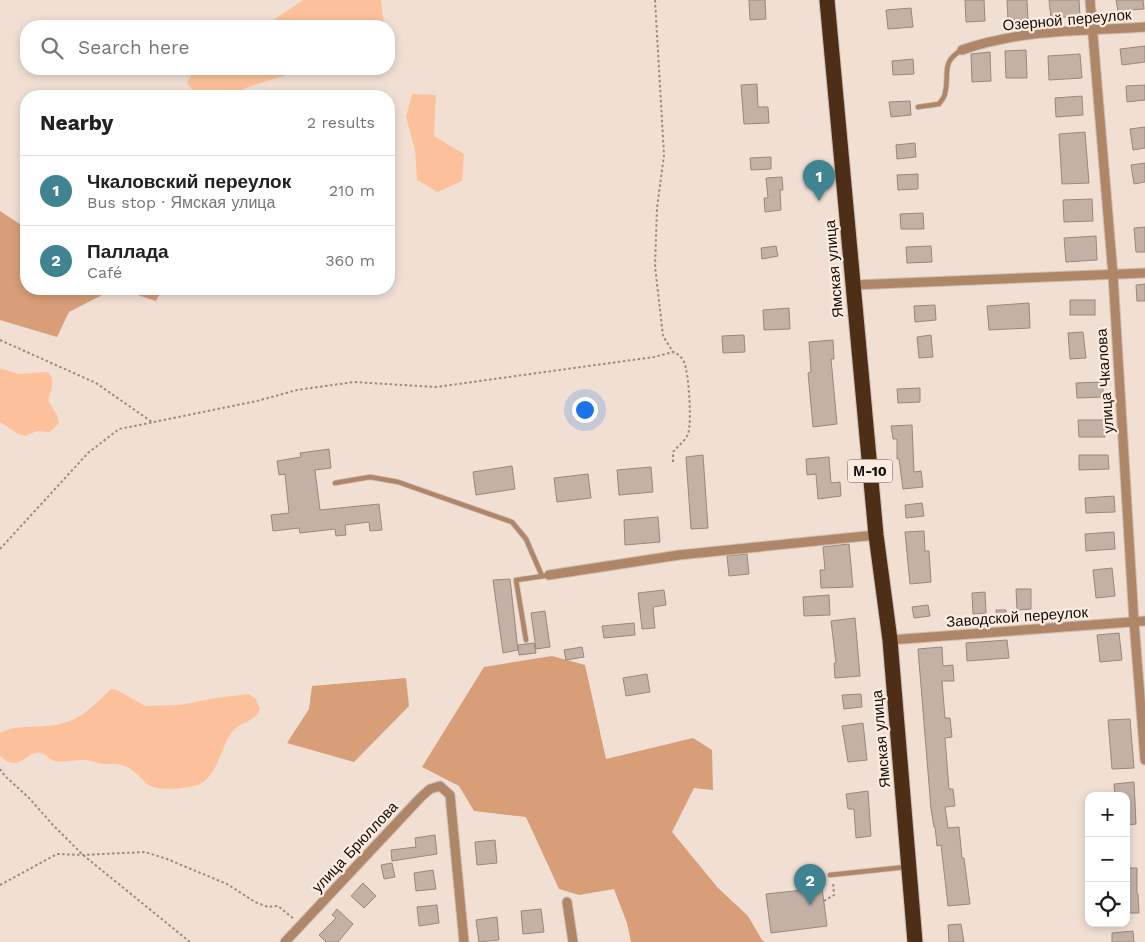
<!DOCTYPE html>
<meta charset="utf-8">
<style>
body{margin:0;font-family:"Work Sans",sans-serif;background:#f2f2f2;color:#202124}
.controls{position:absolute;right:15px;bottom:15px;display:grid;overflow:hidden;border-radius:10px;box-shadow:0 2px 8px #0003}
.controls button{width:45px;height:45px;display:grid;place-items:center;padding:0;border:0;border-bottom:1px solid #e0e0e0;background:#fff;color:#202124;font:25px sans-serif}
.you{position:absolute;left:584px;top:409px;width:18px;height:18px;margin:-12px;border:4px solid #fff;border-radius:50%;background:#1a73e8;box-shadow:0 0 0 8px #1a73e833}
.badge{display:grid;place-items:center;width:32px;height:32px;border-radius:50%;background:#408492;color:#fff;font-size:16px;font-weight:700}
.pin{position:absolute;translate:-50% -41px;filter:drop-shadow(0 1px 2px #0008)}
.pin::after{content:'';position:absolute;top:26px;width:18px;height:15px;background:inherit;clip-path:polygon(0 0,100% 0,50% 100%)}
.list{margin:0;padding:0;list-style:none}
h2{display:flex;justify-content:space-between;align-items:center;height:65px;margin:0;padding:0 20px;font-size:21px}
h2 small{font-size:16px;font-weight:400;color:#757577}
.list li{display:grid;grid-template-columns:32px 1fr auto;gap:15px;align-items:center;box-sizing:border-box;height:70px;padding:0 20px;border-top:1px solid #e0e0e0}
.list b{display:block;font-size:19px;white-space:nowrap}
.list p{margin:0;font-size:16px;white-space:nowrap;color:#757577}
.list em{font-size:16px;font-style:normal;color:#757577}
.icon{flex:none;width:28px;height:28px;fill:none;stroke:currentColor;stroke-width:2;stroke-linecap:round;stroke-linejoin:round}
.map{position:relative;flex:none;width:1145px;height:942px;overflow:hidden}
.search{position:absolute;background:#fff;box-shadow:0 2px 8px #0003;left:20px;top:20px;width:375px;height:55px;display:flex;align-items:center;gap:12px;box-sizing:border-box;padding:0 18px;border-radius:20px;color:#757577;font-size:19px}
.panel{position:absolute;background:#fff;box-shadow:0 2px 8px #0003;left:20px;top:90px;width:375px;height:205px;border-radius:20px}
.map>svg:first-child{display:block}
</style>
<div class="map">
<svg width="1145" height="942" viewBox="0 0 1145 942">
<rect width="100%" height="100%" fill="#f1dfd3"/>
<!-- green -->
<g fill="#fcc19a">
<polygon points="303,0 381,0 384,26 260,26 266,25"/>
<polygon points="195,69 307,69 257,84 224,96 197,96 187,83"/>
<polygon points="412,94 436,95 434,136 464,154 462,181 438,192 417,180 415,150 406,117"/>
<path d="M0,368L18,374L48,372C56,382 51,389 48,400L57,415L59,423L50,432L37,431L25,436L18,434L0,422Z"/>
<path d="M111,689L117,690L145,706L180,705L215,698L249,694L256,699L260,709C256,723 240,721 232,732C221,746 217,779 197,785C186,789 155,792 146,783C139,776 132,768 122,765C116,763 110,764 103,764C96,763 88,759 81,760C72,760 63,763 54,761C49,759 46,754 41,753C27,749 20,775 0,756V733C15,725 29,728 45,726C77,724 89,710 111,689Z"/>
</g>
<!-- forest -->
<g fill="#d79e77">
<polygon points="0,211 26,228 26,289 162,289 156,301 125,291 106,293 69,312 57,337 0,320"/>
<polygon points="552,656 585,665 606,759 693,738 712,750 713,790 694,788 672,832 718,888 748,916 762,940 765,942 631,942 627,923 614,889 579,895 559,889 526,817 474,811 459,786 422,767 484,667"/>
<polygon points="406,678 409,706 354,762 287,743 309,709 312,686"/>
</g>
<!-- building -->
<g fill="#c3b1a6" stroke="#98877c">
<polygon points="749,0 765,0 766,19 750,20"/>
<polygon points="965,0 984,0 985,21 966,22"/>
<polygon points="1007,0 1027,0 1028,19 1008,20"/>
<polygon points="1049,0 1079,0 1080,16 1051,18"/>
<polygon points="1116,0 1143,0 1144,9 1118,11"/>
<polygon points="911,8 913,27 888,29 886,10"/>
<polygon points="1145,46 1145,62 1122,65 1120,49"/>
<polygon points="1026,50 1027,78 1006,78 1005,51"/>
<polygon points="990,52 991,81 972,82 971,54"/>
<polygon points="1080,54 1082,78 1049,80 1048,56"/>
<polygon points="913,59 914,74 893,75 892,61"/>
<polygon points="757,84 758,107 768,107 769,123 744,124 741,85"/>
<polygon points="1145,85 1145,100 1127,102 1126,86"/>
<polygon points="1082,96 1083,115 1056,117 1055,98"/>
<polygon points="910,101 911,115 891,117 889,102"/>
<polygon points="1145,127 1145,148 1133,150 1130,129"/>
<polygon points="1085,132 1089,183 1062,184 1059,134"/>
<polygon points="915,143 916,157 897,159 896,145"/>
<polygon points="771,157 771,169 751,170 750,158"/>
<polygon points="1145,163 1145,182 1134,184 1131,165"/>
<polygon points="918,174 918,189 898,190 897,175"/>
<polygon points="782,177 783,190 780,190 781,210 765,212 764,198 768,198 766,178"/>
<polygon points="1092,199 1093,221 1064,222 1063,200"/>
<polygon points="923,213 924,229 901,229 900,214"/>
<polygon points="1145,227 1145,252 1136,252 1134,228"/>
<polygon points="1096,236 1097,260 1066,262 1064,238"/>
<polygon points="776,246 778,256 762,259 761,248"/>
<polygon points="931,246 932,262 907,263 906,247"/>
<polygon points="1145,284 1145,301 1137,301 1136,285"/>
<rect x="1070" y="300" width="25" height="15"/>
<polygon points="1029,303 1030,328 989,330 987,306"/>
<polygon points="935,305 936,320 915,322 914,306"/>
<polygon points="789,308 790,329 764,330 763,310"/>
<polygon points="1083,332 1086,358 1070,359 1068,333"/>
<polygon points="744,335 745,352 723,353 722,336"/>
<polygon points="931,335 933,357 919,358 917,337"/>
<polygon points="833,340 834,359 831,359 837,424 813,427 808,373 811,372 809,342"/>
<polygon points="1103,382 1103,397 1077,398 1076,383"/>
<polygon points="920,388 920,402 898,403 897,389"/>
<polygon points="1078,420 1105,420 1105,437 1079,437"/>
<polygon points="912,425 914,472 921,471 923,487 903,489 899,459 897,459 897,439 893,439 891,426"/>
<polygon points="329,449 331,468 315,470 320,510 379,504 382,530 370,531 369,522 345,525 346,535 336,536 335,529 300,533 299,528 273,531 271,515 289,513 285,474 279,475 277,461 301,457 300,453"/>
<polygon points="703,455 708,528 691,529 686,457"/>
<polygon points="1079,455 1108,455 1109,469 1079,470"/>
<polygon points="829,457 831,483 840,482 841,496 818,499 816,474 807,475 806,459"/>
<polygon points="512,466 515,489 476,495 473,472"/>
<polygon points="651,467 653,492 619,495 617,470"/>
<polygon points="588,474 591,498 557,502 554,478"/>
<polygon points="1114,496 1115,512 1086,513 1085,498"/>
<polygon points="922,503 924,516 906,518 905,505"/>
<polygon points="658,517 660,542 625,545 624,520"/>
<polygon points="924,531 925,551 929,551 931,582 910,584 905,532"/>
<polygon points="1114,532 1115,549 1086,551 1085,534"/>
<polygon points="849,544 853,587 821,588 820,570 825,570 823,547"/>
<polygon points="747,554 749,574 729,576 727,556"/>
<polygon points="1112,568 1115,596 1096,598 1093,570"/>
<polygon points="510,579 518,650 503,653 493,580"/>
<polygon points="1016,589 1031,589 1031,609 1017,610"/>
<polygon points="664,590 666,605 653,607 655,628 642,629 638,593"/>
<polygon points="985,592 986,613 973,614 972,593"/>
<polygon points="829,595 830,615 804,616 803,597"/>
<polygon points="928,605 930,616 914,618 912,607"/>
<polygon points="996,610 1006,610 1006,622 997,623"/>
<polygon points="545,611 550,647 536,649 531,613"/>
<polygon points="855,618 860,676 835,678 834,663 836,663 831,621"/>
<polygon points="634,623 635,635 604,638 602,626"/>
<polygon points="1119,633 1122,660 1100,662 1097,635"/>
<polygon points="1007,640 1009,658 967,661 966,643"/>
<polygon points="534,643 536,653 519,655 518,645"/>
<polygon points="582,647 584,657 566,660 564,650"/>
<polygon points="942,647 943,666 953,665 954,681 942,681 945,718 950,718 952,737 945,738 949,789 953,789 955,806 945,807 948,828 959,827 962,858 964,858 970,904 948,906 941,845 937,846 935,827 934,827 931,809 918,649"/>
<polygon points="647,674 650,692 626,696 623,678"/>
<polygon points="861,694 862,707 844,709 842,695"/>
<polygon points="1130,719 1134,768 1112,769 1108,720"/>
<polygon points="863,723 867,760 848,762 842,726"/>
<polygon points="1134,782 1136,824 1126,825 1126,796 1115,796 1114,784"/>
<polygon points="868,791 871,836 856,838 854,809 848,809 846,794"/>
<polygon points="435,835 437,854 392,861 391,850 416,847 415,838"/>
<polygon points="495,840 497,863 477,865 475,842"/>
<polygon points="392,863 395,877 384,879 381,865"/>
<polygon points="1126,868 1137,868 1137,894 1138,894 1139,913 1126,913"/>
<polygon points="433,870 436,889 416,891 414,873"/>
<polygon points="363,883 376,896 364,908 351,896"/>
<polygon points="822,888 827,926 771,933 766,894"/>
<polygon points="437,905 439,923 419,926 417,907"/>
<polygon points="337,909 353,924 338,942 326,942 319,935 336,918 332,915"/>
<polygon points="541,909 544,932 523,934 521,911"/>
<polygon points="497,917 499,940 479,942 476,920"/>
<polygon points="961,924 964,942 949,942 948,925"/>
<polygon points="1133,931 1134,942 1112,942 1112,933"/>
</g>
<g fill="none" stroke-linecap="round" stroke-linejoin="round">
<defs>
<g id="lane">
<path d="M918,107L939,104C941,101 945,97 945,93C950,74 940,62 962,50"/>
<polyline points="335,483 370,477 398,482 512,522 526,539 542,576"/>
<polyline points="526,640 516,580 544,576"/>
<polyline points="830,875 906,867"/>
</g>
<g id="street">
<polyline points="1090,0 1113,275 1134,622 1145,760"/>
<path d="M962,50C1021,29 1084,31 1145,27"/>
<polyline points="853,285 1145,273"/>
<polyline points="549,575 679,555 876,535"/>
<polyline points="890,640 1145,621"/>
<polyline points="567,902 573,942"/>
<polyline points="285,942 421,797 430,789 440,786 450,795 464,942"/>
</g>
<polyline id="highway" points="827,0 876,535 890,640 915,942"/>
</defs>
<!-- lane casing -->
<use href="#lane" stroke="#cdbdb3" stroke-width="6"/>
<!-- street casing -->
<use href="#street" stroke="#cdbdb3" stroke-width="11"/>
<!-- highway casing -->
<use href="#highway" stroke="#cdbdb3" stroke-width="17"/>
<!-- path -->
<g stroke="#988b82" stroke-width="2" stroke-dasharray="2.5 2.5" stroke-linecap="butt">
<polyline points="655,0 664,155 657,208 655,266 663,336 673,352"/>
<polyline points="0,340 96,383 152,422"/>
<path d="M0,549L88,453L119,429L257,401L297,390L354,382L436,387L654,357L673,352C678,354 682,357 684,362C689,373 692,423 688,434C685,441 678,446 673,452V464"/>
<polyline points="0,769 5,776 29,798 53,825 83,855 190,942"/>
<polyline points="0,885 57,854 83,855 145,852 167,859 227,884 255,902 268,907 278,906 294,919"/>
<polyline points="824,901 834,895 833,882"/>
</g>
<!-- lane -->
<use href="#lane" stroke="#b08669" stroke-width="4.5"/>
<!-- street -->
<use href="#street" stroke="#b08669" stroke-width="9"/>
<!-- highway -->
<use href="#highway" stroke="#4d2e17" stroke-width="15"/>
</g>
<g text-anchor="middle" stroke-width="4.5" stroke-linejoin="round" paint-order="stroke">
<!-- shield labels -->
<rect fill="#feece0" stroke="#59504a" stroke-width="1" x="847.5" y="459.5" width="45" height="23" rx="4"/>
<g font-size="14" font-weight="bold" fill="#120d09">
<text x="870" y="476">М-10</text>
</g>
<!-- street labels -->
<g font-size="15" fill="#120d09" stroke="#feece0">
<text transform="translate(1067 20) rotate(-5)" y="5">Озерной переулок</text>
<text transform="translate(834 269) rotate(-95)" y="5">Ямская улица</text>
<text transform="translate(1105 381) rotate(-94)" y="5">улица Чкалова</text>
<text transform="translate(1017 617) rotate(-4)" y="5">Заводской переулок</text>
<text transform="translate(881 739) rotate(-95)" y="5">Ямская улица</text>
<text transform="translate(355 847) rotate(-47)" y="5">улица Брюллова</text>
</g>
</g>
</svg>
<div class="controls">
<button>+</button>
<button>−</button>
<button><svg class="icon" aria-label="locate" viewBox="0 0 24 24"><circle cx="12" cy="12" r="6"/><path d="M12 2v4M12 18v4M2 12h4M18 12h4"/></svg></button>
</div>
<div class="you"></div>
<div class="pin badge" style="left:819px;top:201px">1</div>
<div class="pin badge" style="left:810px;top:905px">2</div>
<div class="search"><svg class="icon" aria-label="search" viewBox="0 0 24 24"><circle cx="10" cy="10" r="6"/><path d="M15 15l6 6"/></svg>Search here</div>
<section class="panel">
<h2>Nearby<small>2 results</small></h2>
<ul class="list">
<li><span class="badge">1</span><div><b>Чкаловский переулок</b><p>Bus stop · Ямская улица</p></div><em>210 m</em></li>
<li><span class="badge">2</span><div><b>Паллада</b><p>Café</p></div><em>360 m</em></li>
</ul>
</section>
</div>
